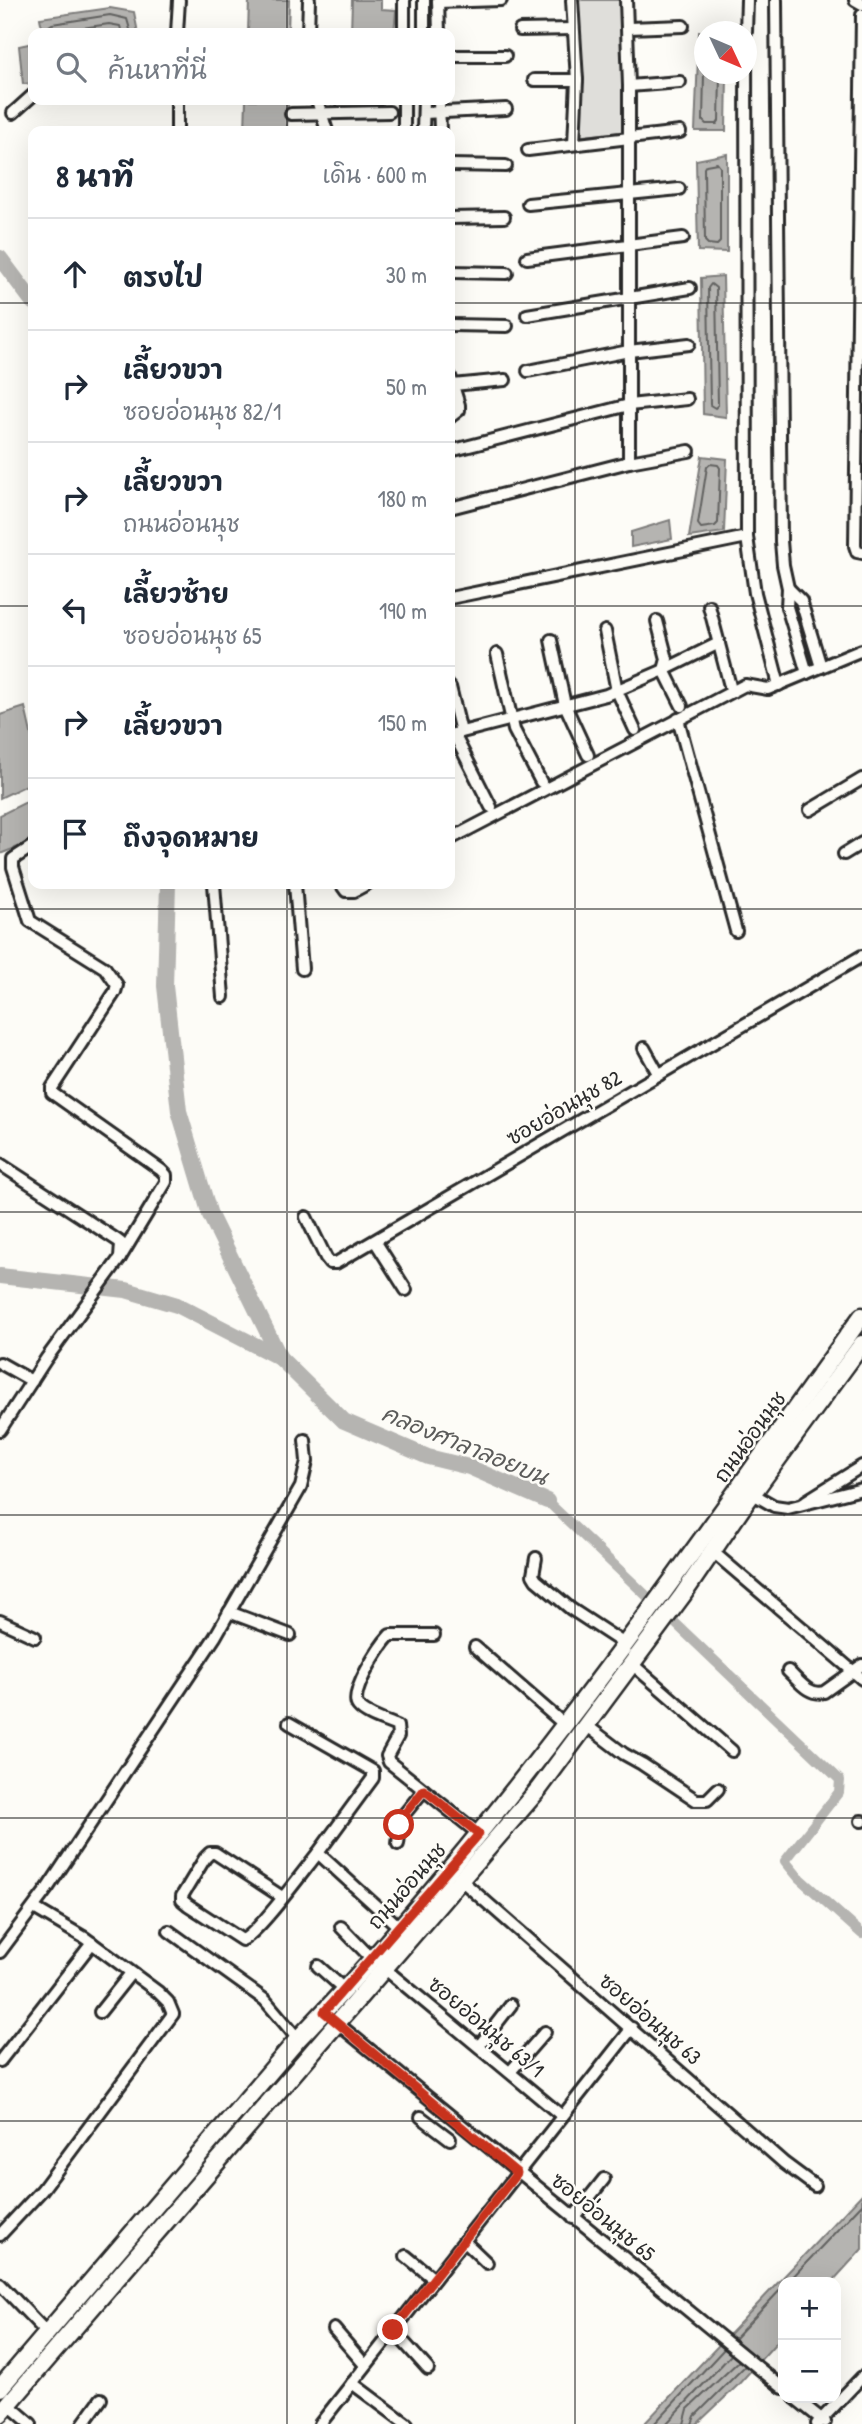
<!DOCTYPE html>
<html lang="th">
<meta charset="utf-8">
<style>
body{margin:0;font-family:"Patrick Hand","Playpen Sans Thai",sans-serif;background:#f2f2f3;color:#1f2937}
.controls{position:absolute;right:21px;bottom:21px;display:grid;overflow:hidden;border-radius:14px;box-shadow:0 7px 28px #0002}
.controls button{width:63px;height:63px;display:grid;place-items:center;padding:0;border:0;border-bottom:2px solid #e0e1e3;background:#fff;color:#1f2937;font:35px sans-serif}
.compass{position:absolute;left:694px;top:21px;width:63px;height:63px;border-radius:50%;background:#fff;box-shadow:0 7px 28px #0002;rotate:134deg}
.stop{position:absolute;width:21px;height:21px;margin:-16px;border:5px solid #c8321e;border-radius:50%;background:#fff}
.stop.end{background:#c8321e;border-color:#fff;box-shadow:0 2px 7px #0008}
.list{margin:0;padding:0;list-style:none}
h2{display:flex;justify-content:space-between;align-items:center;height:91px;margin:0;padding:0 28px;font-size:30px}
h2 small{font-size:23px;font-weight:400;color:#747a83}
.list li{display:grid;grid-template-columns:46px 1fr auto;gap:21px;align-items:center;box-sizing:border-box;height:112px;padding:0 28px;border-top:2px solid #e0e1e3}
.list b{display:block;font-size:26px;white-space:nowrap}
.list p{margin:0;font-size:23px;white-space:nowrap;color:#747a83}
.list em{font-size:23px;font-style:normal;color:#747a83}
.icon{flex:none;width:38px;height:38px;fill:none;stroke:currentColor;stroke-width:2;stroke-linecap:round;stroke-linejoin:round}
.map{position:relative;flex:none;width:862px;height:2424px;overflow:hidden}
.search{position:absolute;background:#fff;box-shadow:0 7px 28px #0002;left:28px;top:28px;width:427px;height:77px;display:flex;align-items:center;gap:18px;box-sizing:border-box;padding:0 24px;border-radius:14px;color:#747a83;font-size:26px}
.panel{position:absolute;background:#fff;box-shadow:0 7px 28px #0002;left:28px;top:126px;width:427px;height:763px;border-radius:14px}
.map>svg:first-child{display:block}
</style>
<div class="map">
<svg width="862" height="2424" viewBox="0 0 862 2424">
<rect width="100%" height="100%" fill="#fdfcf7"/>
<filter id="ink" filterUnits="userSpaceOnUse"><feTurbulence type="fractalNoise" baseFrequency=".0143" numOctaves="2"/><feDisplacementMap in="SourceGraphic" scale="14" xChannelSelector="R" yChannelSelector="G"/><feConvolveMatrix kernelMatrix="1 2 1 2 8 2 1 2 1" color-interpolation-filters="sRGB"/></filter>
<g filter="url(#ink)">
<!-- green -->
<polygon fill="#dfdeda" stroke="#858482" stroke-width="2" points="575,0 626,0 629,131 575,137"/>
<!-- water -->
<g fill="#b5b4b1" stroke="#7e7d7b" stroke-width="2">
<polygon points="249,0 289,0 288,33 248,33"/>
<polygon points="352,0 381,0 381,9 396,10 394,33 351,33"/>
<polygon points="110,8 134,12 138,33 43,33 40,18"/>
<polygon points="727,30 704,32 704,74 727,74 726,131 695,131 699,32"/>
<polygon points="33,43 33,83 23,84 19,46"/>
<polygon points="246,100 288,100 287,131 245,131"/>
<polygon points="727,154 727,252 698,251 696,160"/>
<polygon points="723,276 726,417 703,414 701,278"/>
<polygon points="702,456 727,459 724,532 689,537"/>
<polygon points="670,520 672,539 631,547 631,532"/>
<polygon points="25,707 33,742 33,782 0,798 0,715"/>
<polygon points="30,800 33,801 33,841 0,854 0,815"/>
<polygon points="862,2194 862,2249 832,2282 783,2282 783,2335 737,2386 697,2424 644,2424"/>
</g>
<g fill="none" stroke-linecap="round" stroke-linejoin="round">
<!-- shore -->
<g stroke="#626261" stroke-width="2">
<polyline points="50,33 49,26 52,24 110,15 127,19 131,33"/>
<polyline points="59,33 62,31 109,24 120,26 122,33"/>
<polyline points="704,73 703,121 706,124 717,124 719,121 720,74"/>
<polygon points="717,163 720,167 720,242 717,245 708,244 705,241 704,168 706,165"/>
<polygon points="711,284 716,288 718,405 715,408 710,405 708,288"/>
<polygon points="710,464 718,465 720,468 718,523 715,526 701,528 698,524 707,467"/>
<polyline points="788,2282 862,2204"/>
<polyline points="734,2339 783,2287"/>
<polyline points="654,2424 724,2349"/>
<polyline points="666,2424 731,2355"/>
<polyline points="684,2424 688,2409 739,2361"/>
<polyline points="692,2424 695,2416 745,2366"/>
</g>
<!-- canal -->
<polyline stroke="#b5b4b1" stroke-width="10" points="547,1501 840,1780 839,1792 785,1861 799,1878 862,1934"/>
<!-- river -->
<g stroke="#b5b4b1" stroke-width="16">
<polyline points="0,258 33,302"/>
<polyline points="168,884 165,986 179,1111 210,1215 280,1358 344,1421 428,1457 469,1467 547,1501"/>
<polyline points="0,1276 126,1290 177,1305 280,1358"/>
</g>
<defs>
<g id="street">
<polyline points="404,0 404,33"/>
<polyline points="424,0 424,33"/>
<polyline points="438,0 439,33"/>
<polyline points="572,0 577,80 574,144"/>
<polyline points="776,0 781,541 783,565 788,588 787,607 807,673"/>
<polyline points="855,0 862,4"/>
<polyline points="438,2 501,0"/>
<polyline points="862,15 855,546 857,552 862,553"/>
<polyline points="629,28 683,26"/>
<polyline points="520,30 572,29"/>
<polyline points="746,32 747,0"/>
<polyline points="177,33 179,0"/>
<polyline points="308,33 309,0"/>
<polyline points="746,42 747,537"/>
<polyline points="450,56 505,56"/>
<polyline points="534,80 577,80"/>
<polyline points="629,86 680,82"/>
<polyline points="317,100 327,131"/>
<polyline points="404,100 404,131"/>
<polyline points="439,100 440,131"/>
<polyline points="13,113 33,95"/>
<polyline points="424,113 506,109"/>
<polyline points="291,114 389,112"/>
<polyline points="177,131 177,100"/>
<polyline points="423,131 424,100"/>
<polyline points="528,150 680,132"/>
<polyline points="450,165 506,166"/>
<polyline points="528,204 679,189"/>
<polyline points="450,218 504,217"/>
<polyline points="527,258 683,238"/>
<polyline points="450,272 507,273"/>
<polyline points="527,315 690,288"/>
<polyline points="450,325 507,326"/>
<polyline points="528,371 629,351 689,344"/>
<polyline points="450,376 459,405 459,410 450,417"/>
<polyline points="453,385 505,380"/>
<polyline points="450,451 629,405 687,399"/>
<polyline points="629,462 689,451"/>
<polyline points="450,508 629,462 629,86 626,0"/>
<polyline points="788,588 801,601 821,667"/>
<polyline points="450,598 747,537 755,593 779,685"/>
<polyline points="709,606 730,686"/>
<polyline points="657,621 667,659 664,670 682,706"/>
<polyline points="605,631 617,691 635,730"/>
<polyline points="551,640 565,705 588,755"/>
<polyline points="497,654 514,730 541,782"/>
<polyline points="450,687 461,732"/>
<polyline points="678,719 736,931"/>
<polyline points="454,734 491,807"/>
<polyline points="450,735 606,695 664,670 719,643"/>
<polyline points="810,810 862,779"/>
<polyline points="450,839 745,685 768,689 862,650"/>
<polyline points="33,846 13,859 13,867 30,921 105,968 117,985 115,992 52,1088 52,1093 161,1170 166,1175 166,1182 120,1258"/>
<polyline points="844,854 862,843"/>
<polyline points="214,884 223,997"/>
<polyline points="295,884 302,969"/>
<polyline points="341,884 346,891 354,891 367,884"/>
<polyline points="644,1048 659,1075"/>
<polyline points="0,1164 117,1240 121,1243 120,1258 46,1359 0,1430"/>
<polyline points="306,1217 326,1258 330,1263 336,1263 862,956"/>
<polyline points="375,1241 406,1290"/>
<polyline points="0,1363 32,1381"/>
<polyline points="753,1494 774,1506 788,1508 862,1489"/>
<polyline points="806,1501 862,1466"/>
<polyline points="712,1551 862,1679"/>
<polyline points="536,1558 533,1575 536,1580 571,1609 626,1645"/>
<polyline points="229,1612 290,1635"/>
<polyline points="0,1621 35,1637"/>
<path d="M434,1635H390C380,1646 348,1694 358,1706C366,1716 386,1721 397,1726L398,1736L387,1756L389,1762L479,1834"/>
<polyline points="475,1647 566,1726"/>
<polyline points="631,1663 732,1751"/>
<path d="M788,1671C799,1681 809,1696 824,1692L862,1665"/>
<polyline points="289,1723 373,1771 373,1778 318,1853 399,1927"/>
<polyline points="586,1725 624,1754 642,1764 696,1800 707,1800 718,1789"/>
<polyline points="861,1821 862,1821"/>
<polyline points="398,1844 401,1818 424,1790"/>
<polyline points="461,1880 784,2163 815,2186"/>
<path d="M282,1897L215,1853H210L205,1858L182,1896V1900L188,1905L242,1940C256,1936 305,1869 318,1853"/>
<polyline points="341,1927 372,1959"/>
<polyline points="169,1931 265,2000 298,2039"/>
<polyline points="0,1952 47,1889 215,1637 301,1487 307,1461 305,1440"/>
<polyline points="318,1966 345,1990"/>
<polyline points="384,1968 562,2116"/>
<polyline points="100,2012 131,1973"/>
<polyline points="337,2023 783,2388"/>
<polyline points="479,2046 511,2005"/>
<polyline points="0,2061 92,1943"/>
<polyline points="510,2072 545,2032"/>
<polyline points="421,2117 450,2139"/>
<polyline points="573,2218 604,2179"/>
<polyline points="0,2235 42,2190 173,2014 168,2002 158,1992 85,1938 34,1908"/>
<polyline points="464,2241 487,2263"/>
<polyline points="406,2256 434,2279"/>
<polyline points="0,2284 47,2333"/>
<polyline points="334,2329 365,2365"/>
<polyline points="393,2330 428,2369"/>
<polyline points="352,2383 407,2424"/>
<polyline points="795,2398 825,2422"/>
<polyline points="9,2405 31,2424"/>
<polyline points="83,2424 101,2399"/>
<polyline points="320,2424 632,2028"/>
<polyline points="817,2424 862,2377"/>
</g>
<g id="primary">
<path d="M0,2388L298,2039C511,1818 683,1564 862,1316"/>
<polyline points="0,2414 538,1790 682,1596 744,1505 862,1344"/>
</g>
</defs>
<!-- street casing -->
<use href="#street" stroke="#2b2b2b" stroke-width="16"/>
<!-- primary casing -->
<use href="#primary" stroke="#2b2b2b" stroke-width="21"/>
<!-- street -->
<use href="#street" stroke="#fdfcf7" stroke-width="10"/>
<!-- primary -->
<use href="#primary" stroke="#fdfcf7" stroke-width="16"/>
</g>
</g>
<g fill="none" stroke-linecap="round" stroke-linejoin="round" filter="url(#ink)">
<!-- route -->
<polyline stroke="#c8321e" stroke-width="9" points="393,2330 517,2173 324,2012 479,1834 424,1790 401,1818 399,1825"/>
</g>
<!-- grid -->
<path fill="none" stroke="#2b2b2b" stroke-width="2" stroke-opacity="0.55" d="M287,0V33M575,0V2424M287,100V131M0,303H33M450,303H862M0,606H33M450,606H862M287,884V2424M0,909H862M0,1212H862M0,1515H862M0,1818H862M0,2121H862"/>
<g text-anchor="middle" stroke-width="5" stroke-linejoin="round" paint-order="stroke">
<!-- street labels -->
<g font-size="21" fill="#2b2b2b" stroke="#fdfcf7">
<text transform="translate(564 1108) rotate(-30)" y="7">ซอยอ่อนนุช 82</text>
<text transform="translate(750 1437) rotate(-54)" y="7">ถนนอ่อนนุช</text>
<text transform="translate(407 1886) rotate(-49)" y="7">ถนนอ่อนนุช</text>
<text transform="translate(650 2019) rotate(41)" y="7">ซอยอ่อนนุช 63</text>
<text transform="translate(486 2027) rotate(40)" y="7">ซอยอ่อนนุช 63/1</text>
<text transform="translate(603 2217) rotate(39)" y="7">ซอยอ่อนนุช 65</text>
</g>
<!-- water labels -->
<g font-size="23" font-style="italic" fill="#5b5b5a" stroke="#fdfcf7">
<text transform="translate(465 1445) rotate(22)" y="8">คลองศาลาลอยบน</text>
</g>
</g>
</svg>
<div class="controls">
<button>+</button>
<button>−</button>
</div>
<svg class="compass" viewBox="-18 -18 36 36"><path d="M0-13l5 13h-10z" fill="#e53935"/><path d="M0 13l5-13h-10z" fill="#747a83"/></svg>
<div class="stop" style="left:399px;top:1825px"></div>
<div class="stop end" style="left:393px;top:2330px"></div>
<div class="search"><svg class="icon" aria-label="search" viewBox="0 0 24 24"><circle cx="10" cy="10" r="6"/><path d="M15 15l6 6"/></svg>ค้นหาที่นี่</div>
<section class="panel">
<h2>8 นาที<small>เดิน · 600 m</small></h2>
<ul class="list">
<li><svg class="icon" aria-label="ahead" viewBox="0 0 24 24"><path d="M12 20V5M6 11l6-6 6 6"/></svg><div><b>ตรงไป</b></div><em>30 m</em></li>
<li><svg class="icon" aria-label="right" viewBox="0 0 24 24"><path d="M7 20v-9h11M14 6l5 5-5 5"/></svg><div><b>เลี้ยวขวา</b><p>ซอยอ่อนนุช 82/1</p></div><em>50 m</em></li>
<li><svg class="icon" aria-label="right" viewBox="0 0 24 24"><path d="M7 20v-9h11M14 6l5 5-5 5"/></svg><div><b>เลี้ยวขวา</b><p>ถนนอ่อนนุช</p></div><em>180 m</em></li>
<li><svg class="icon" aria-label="left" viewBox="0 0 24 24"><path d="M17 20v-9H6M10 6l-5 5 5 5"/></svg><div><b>เลี้ยวซ้าย</b><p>ซอยอ่อนนุช 65</p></div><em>190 m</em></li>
<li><svg class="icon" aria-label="right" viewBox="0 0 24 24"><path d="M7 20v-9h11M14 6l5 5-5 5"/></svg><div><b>เลี้ยวขวา</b></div><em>150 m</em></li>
<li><svg class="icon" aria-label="arrive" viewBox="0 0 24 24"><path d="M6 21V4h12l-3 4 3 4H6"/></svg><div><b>ถึงจุดหมาย</b></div></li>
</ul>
</section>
</div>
